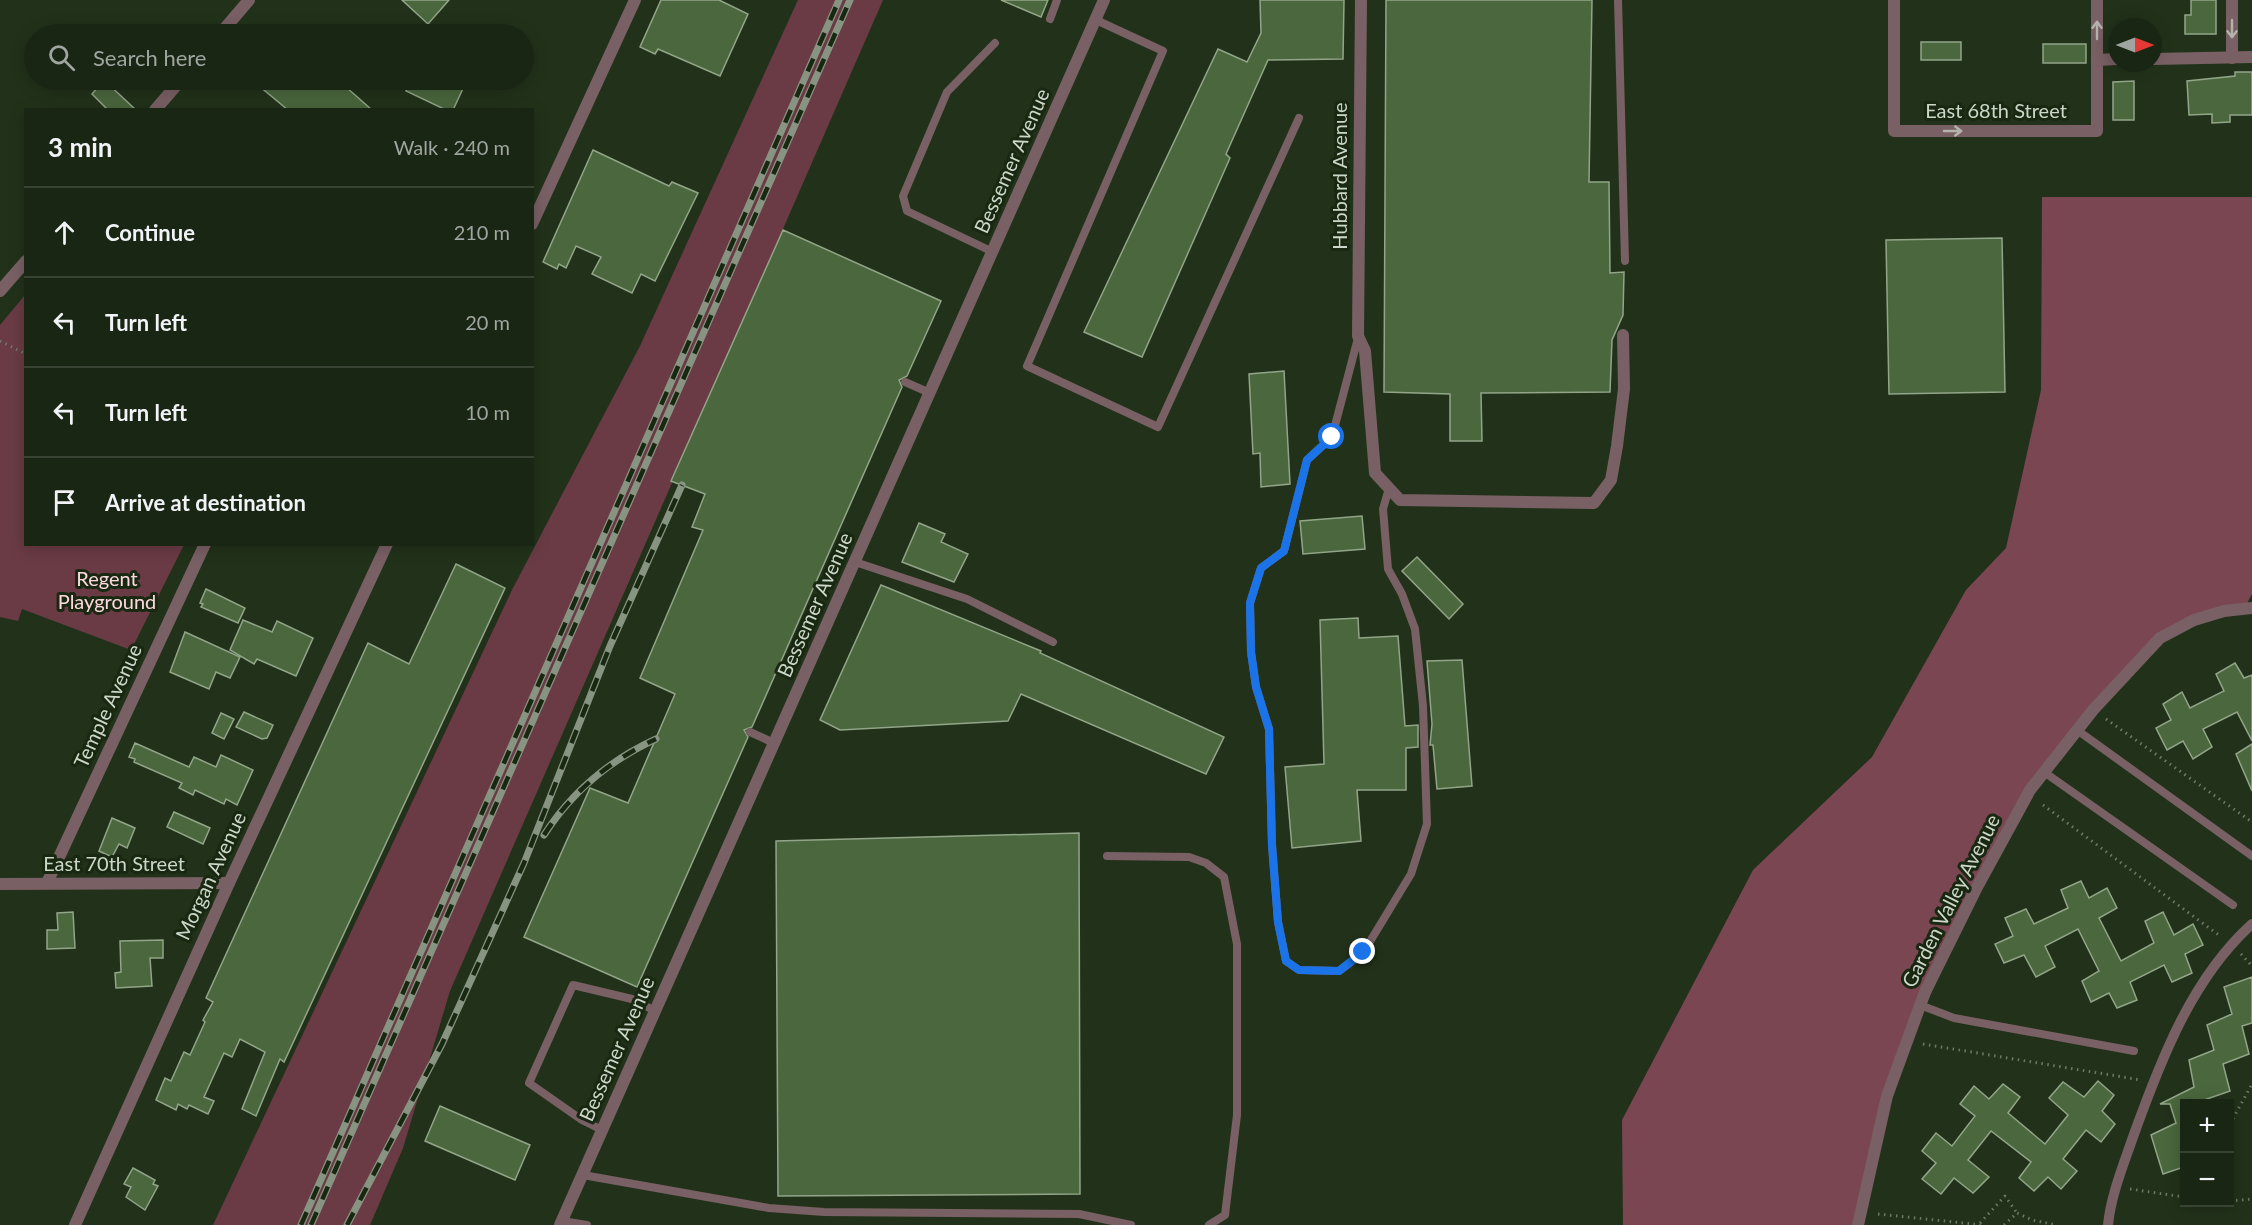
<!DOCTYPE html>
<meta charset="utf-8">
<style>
body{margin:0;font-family:Lato,sans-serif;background:#232e1d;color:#f1f3f6}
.controls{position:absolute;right:18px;bottom:18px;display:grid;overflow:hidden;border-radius:0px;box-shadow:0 3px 15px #0003}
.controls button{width:54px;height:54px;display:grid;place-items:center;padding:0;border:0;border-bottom:2px solid #384334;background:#1a2614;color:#f1f3f6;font:30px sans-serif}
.compass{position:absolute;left:2108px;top:18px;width:54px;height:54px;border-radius:50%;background:#1a2614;box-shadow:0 3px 15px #0003;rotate:90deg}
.stop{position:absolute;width:18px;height:18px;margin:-14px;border:4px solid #1a73e8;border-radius:50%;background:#fff}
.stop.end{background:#1a73e8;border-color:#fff;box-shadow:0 2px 6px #0008}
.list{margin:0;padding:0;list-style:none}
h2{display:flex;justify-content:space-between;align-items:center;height:78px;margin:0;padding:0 24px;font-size:26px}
h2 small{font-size:20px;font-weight:400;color:#9fa5a0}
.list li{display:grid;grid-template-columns:39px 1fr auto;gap:18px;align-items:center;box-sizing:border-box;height:90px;padding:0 24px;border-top:2px solid #384334}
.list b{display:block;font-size:22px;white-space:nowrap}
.list em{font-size:20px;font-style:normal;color:#9fa5a0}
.icon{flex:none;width:33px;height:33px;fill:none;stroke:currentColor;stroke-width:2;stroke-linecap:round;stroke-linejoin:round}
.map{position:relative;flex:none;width:2252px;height:1225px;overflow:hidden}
.search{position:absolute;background:#1a2614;box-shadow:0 3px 15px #0003;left:24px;top:24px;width:510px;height:66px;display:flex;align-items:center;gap:15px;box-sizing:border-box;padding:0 21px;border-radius:33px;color:#9fa5a0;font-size:22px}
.panel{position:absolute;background:#1a2614;box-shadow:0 3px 15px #0003;left:24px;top:108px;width:510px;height:438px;border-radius:0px}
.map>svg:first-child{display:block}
</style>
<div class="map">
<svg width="2252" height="1225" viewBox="0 0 2252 1225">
<rect width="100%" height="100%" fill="#22321a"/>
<!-- green -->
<g fill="#6a3b45">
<polygon points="798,0 883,0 450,991 403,1148 370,1225 213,1225 513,588 640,346"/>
<polygon points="25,295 26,544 184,545 131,650 22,609 18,621 0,617 0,325"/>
</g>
<!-- forest -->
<polygon fill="#7a4651" points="2042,197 2252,197 2252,594 2244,609 2160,638 2030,790 1976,889 1887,1096 1858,1225 1623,1225 1622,1120 1753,870 1872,757 1966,590 2006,548 2041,390"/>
<!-- building -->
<g fill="#4a673d" stroke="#92a589" stroke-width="1.5">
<polygon points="402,0 449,0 428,24"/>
<polygon points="661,0 719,0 748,14 720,76 658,49 655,54 640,47"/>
<polygon points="1001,0 1048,0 1041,17"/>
<polygon points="1260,0 1344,0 1343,59 1268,60 1226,154 1230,158 1142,357 1084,332 1218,49 1247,62 1261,33"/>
<polygon points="1386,0 1592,0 1589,182 1609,182 1610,273 1624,272 1623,315 1612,340 1610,392 1481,393 1482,441 1450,441 1450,394 1384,392"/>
<polygon points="2191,0 2216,0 2216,34 2185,34 2185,15 2191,15"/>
<rect x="1921" y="42" width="40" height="18"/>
<rect x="2043" y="44" width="43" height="19"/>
<polygon points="2235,72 2252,72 2252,115 2230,115 2230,122 2212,123 2212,114 2189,115 2187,81 2235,76"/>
<polygon points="104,80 136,110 108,110 92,94"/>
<polygon points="252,80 338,80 372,110 288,110"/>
<polygon points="412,80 467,80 453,110 446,110 406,91"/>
<polygon points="2134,81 2134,120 2113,120 2113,82"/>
<polygon points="593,150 669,186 672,182 698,193 655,281 641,274 632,293 592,274 601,257 576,246 566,268 559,264 557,269 543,262"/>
<polygon points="783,230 941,301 907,376 899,380 902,387 752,727 744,730 748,737 637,987 524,937 590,788 628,803 675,694 640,678 703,530 692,527 705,494 671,481"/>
<polygon points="2002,238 2005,392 1889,394 1886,240"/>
<polygon points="1284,371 1290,484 1261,487 1260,453 1253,454 1249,374"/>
<polygon points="1362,516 1365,549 1303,554 1300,521"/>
<polygon points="919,523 945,534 941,542 968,554 954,582 902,562"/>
<polygon points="1417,557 1463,604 1449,619 1402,571"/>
<polygon points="456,564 505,588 284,1062 280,1059 256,1116 242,1109 265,1052 240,1039 232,1057 224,1053 204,1097 214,1101 208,1114 189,1105 187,1109 178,1104 176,1110 156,1100 165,1078 171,1081 184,1052 190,1055 205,1022 203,1020 213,1002 206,998 368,643 409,664"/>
<polygon points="881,585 1041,651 1040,653 1224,737 1206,774 1021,694 1008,721 840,730 820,720"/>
<polygon points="206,589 245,608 238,623 201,607 203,604 200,603"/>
<polygon points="1358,618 1359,638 1398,636 1405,726 1418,725 1418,747 1406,748 1406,790 1357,790 1361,841 1292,848 1285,767 1324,764 1320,620"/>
<polygon points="243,620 272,632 277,621 313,638 296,676 257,659 254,664 230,650"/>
<polygon points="185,632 240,657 230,678 216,672 209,689 170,672"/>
<polygon points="1462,660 1472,786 1437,789 1433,745 1430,745 1432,724 1427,661"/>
<polygon points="2235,663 2244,678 2252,675 2252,741 2237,712 2203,729 2212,747 2193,759 2183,741 2167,750 2156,728 2171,720 2163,704 2182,692 2190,708 2224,691 2216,674"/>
<polygon points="244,712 273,725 267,738 262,739 236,727"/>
<polygon points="221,713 234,719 224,739 212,733"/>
<polygon points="135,743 189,767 194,757 216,767 221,755 253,770 237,805 226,799 224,804 195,790 193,795 179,788 182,783 134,762 135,759 129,757"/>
<polygon points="2252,744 2252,791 2236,754"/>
<polygon points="174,812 210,828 203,844 167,827"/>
<polygon points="112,818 135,828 127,848 119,844 112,857 99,851"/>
<polygon points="1079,833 1080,1194 778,1196 776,841"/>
<polygon points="2081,881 2089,898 2107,888 2117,908 2099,918 2121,961 2154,943 2145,921 2163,912 2174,935 2193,924 2203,945 2185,954 2192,973 2172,982 2164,965 2130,982 2137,1000 2117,1008 2109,993 2091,1002 2082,981 2099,971 2078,929 2045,946 2055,967 2036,977 2024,955 2004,963 1995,944 2013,936 2005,918 2026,909 2034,924 2068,908 2061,890"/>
<polygon points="73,912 75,948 47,949 47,930 58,930 57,913"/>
<polygon points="163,940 163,958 150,958 152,986 116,988 115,973 121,972 120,941"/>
<polygon points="2252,977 2252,1023 2242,1026 2249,1054 2223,1064 2230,1091 2204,1100 2205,1104 2184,1104 2184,1167 2163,1174 2151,1135 2176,1123 2170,1104 2160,1104 2194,1087 2189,1060 2214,1050 2207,1025 2232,1014 2224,987"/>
<polygon points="2098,1081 2114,1095 2102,1111 2115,1124 2101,1142 2086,1130 2063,1159 2077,1171 2061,1189 2048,1177 2034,1191 2019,1178 2031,1162 1991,1131 1968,1160 1989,1177 1973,1193 1954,1178 1941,1194 1922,1179 1936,1163 1922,1151 1936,1133 1952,1146 1975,1116 1960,1104 1974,1086 1989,1099 2003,1084 2020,1097 2008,1113 2045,1144 2068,1115 2049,1098 2063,1082 2084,1097"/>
<polygon points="440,1106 530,1145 515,1180 425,1141"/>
<polygon points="133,1168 155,1180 153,1184 158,1186 145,1210 126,1197 131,1187 124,1184"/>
</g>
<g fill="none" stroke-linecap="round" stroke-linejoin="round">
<!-- path -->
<g stroke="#6c7966" stroke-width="3" stroke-dasharray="1.5 4.5" stroke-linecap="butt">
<polyline points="0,341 26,354"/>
<polyline points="2106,719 2252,822"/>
<polyline points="2043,805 2220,936"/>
<polyline points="2241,954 2252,966"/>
<polyline points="1923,1044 2141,1080"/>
<polyline points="2230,1124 2252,1084"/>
<polyline points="2130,1189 2184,1197"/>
<polyline points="2230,1201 2252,1199"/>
<polyline points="1878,1214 1983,1225"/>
<polyline points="1980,1223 2005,1196 2017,1213"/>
<polyline points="2004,1225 2017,1213 2032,1220 2056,1225"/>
</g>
<!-- service -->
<g stroke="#796064" stroke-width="8">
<polyline points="1618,0 1625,261"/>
<polyline points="1050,19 1057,0"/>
<polyline points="1096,20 1163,51 1027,366 1158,427 1299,118"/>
<polyline points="993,252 907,211 903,196 947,92 995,43"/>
<polyline points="1358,338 1332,437 1307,460 1284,551 1261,568 1250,603 1251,652 1256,687 1269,729 1272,845 1278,922 1286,961 1299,970 1339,971 1363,953 1411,874 1427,824 1423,706 1415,629 1402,594 1388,569 1383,509 1389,488"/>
<polyline points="905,382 930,393"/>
<polyline points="855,562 967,599 1053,642"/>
<polyline points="2077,730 2252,856"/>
<polyline points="750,732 774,743"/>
<polyline points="2044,772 2233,905"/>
<polyline points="1107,856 1189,857 1206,863 1224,877 1237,944 1237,1115 1225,1215 1209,1225"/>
<polyline points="1920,1005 1954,1018 2134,1051"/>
<polyline points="602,1130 582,1120 529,1083 573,985 632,999 655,1011"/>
<polyline points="583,1175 769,1208 824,1212 1079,1214 1131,1225"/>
<polyline points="562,1221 587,1225"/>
</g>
<!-- pedestrian -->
<path stroke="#796064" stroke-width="10" d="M2108,1225C2111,1195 2123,1166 2133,1137C2160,1062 2191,979 2252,924"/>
<!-- minor -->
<g stroke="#796064" stroke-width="12">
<polyline points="1361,0 1358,336 1365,351 1375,473 1400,500 1594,503 1611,480 1617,446 1624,389 1623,335"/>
<polyline points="1894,0 1894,131 2097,131 2097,0"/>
<polyline points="2232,0 2232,58"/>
<polyline points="220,34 249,0"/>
<polyline points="2153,59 2252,57"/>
<polyline points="2097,60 2117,59"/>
<polyline points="155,110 181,80"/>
<polyline points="532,224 635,0"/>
<polyline points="0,291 26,261"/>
<polyline points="47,883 205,544"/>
<polyline points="0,884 229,883"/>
<polyline points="75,1225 229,883 387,544"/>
<polyline points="1858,1225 1887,1096 1925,992 1976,889 2030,790 2093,710 2160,638 2194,620 2224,611 2252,608"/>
</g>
<!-- tertiary -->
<polyline stroke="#796064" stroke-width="12" points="560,1225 1104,0"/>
<defs>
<g id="rail">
<path d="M544,835C571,793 610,760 656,739"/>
<polyline points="301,1225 839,0"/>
<polyline points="311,1225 850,0"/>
<polyline points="347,1225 442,1044 524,863 610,646 682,485"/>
</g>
</defs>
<!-- rail casing -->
<use href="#rail" stroke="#889482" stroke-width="7"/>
<!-- rail -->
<use href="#rail" stroke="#182811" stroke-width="4.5" stroke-dasharray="14" stroke-linecap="butt"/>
</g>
<!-- one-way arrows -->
<defs><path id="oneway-shaft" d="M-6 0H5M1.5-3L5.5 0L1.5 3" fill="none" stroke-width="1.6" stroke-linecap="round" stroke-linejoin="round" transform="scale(1.5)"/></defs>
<g stroke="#b4b3ab">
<use href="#oneway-shaft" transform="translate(2232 29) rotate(90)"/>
<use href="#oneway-shaft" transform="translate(2097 30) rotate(-90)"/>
<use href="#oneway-shaft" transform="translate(1953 131)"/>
</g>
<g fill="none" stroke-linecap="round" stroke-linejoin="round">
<!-- route -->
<polyline stroke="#1a73e8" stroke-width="8" points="1332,437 1307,460 1284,551 1261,568 1250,603 1251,652 1256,687 1269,729 1272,845 1278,922 1286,961 1299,970 1339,971 1363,952"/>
</g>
<g text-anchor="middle" stroke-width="6" stroke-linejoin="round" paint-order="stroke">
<!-- street labels -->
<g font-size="20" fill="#cdd7c9" stroke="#182811">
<text x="1996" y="118">East 68th Street</text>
<text transform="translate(1012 161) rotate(-66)" y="7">Bessemer Avenue</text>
<text transform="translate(1340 176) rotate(-90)" y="7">Hubbard Avenue</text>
<text transform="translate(815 605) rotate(-66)" y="7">Bessemer Avenue</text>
<text transform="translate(108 706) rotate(-65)" y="7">Temple Avenue</text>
<text x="114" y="871">East 70th Street</text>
<text transform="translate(211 876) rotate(-65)" y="7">Morgan Avenue</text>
<text transform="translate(1951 901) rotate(-63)" y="7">Garden Valley Avenue</text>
<text transform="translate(617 1049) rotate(-66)" y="7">Bessemer Avenue</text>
</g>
<!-- park labels -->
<g font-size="20" fill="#fdd9df" stroke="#182811">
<text x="107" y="586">Regent<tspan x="107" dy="23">Playground</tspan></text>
</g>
</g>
</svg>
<div class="controls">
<button>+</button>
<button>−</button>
</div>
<svg class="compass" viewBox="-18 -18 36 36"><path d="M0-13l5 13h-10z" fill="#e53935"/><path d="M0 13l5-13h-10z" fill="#9fa5a0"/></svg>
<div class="stop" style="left:1332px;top:437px"></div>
<div class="stop end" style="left:1363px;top:952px"></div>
<div class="search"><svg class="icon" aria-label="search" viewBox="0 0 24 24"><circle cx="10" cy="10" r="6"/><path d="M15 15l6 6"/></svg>Search here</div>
<section class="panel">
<h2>3 min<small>Walk · 240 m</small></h2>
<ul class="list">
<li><svg class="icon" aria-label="ahead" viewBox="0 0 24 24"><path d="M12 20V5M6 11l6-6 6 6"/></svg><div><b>Continue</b></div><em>210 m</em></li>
<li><svg class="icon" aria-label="left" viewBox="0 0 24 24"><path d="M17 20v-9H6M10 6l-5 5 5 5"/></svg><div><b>Turn left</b></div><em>20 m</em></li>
<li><svg class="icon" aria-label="left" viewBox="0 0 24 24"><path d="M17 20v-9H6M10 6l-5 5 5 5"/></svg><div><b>Turn left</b></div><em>10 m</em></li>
<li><svg class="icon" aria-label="arrive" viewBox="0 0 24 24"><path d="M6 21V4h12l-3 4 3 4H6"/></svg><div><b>Arrive at destination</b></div></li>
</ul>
</section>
</div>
